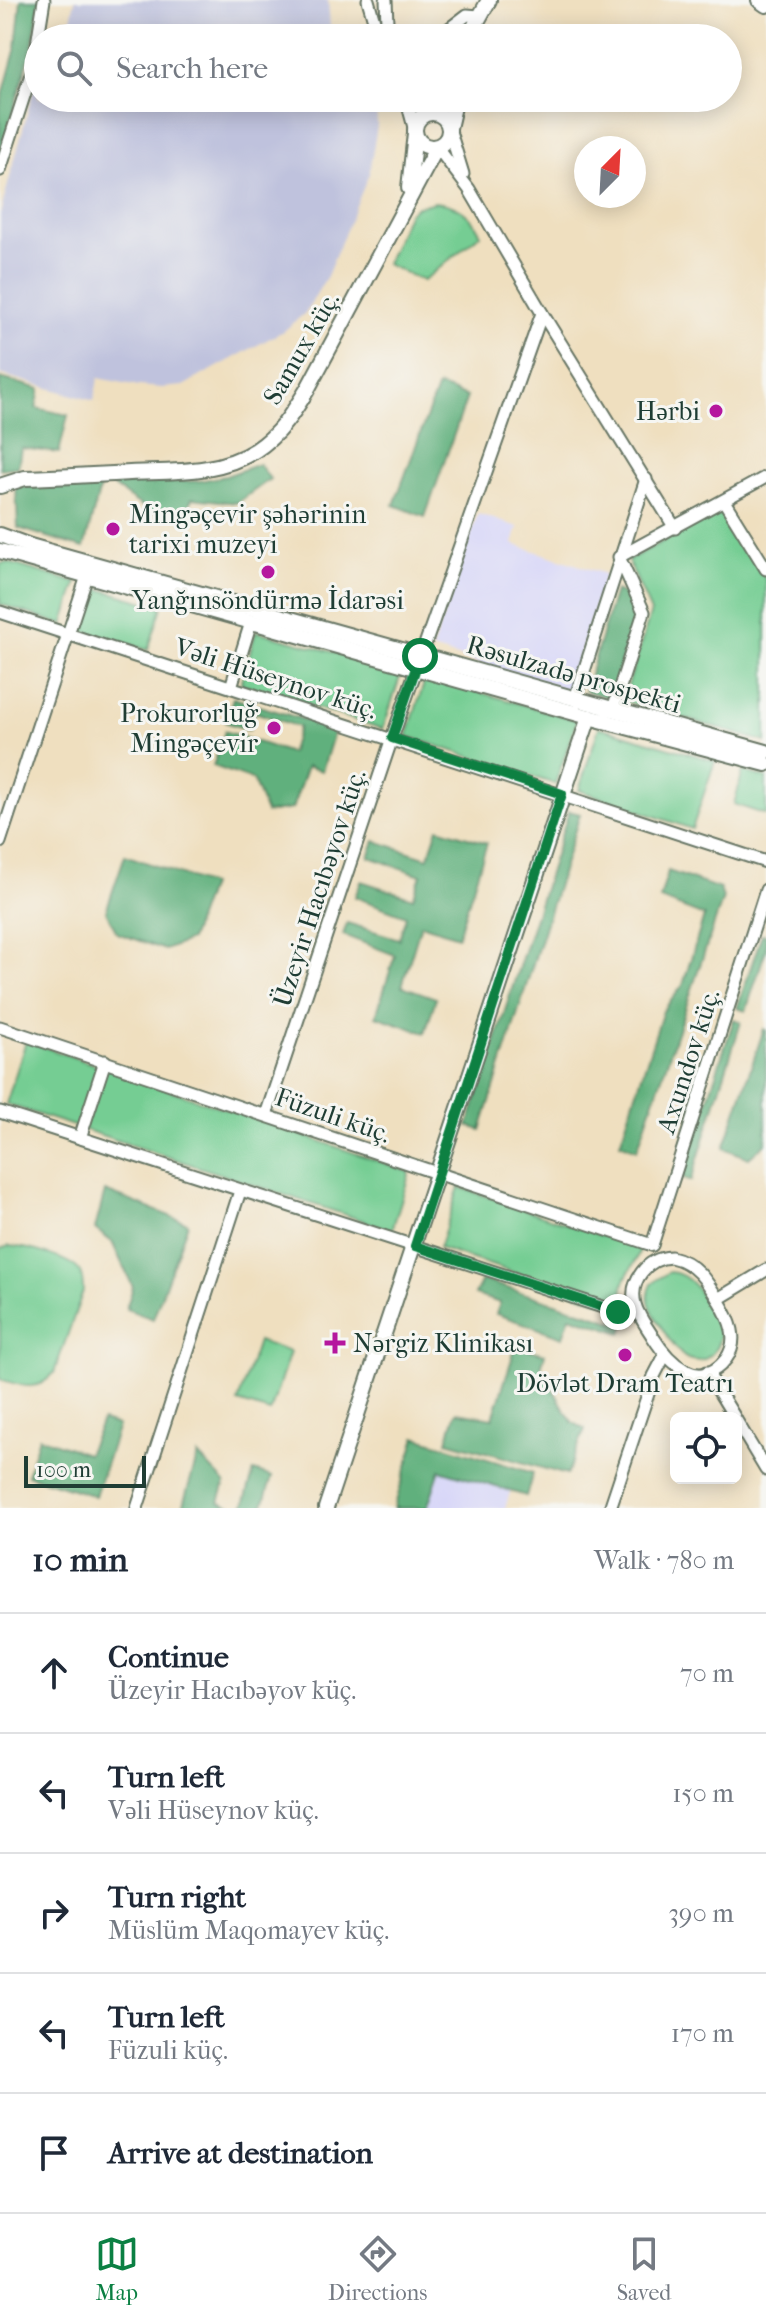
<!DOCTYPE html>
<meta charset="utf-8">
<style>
body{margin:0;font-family:"IM FELL French Canon",serif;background:#f6f6f7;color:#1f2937}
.controls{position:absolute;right:24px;bottom:24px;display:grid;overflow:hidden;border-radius:12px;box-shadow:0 4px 20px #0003}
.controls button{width:72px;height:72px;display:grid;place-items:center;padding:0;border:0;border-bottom:2px solid #e0e1e3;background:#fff;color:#1f2937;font:40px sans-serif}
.compass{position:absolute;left:574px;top:136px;width:72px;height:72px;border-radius:50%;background:#fff;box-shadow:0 4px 20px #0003;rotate:24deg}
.scale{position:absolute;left:24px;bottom:20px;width:122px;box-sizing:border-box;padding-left:8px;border:4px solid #1f3d34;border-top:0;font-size:22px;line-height:28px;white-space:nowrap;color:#1f3d34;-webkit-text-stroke:6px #f6f6f2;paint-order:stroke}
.stop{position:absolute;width:24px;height:24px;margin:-18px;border:6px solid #0b8043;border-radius:50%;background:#fff}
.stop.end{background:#0b8043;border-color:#fff;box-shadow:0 2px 8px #0008}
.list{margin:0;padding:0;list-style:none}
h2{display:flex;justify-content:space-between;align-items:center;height:104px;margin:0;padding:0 32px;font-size:34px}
h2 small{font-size:26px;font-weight:400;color:#747a83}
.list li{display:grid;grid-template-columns:52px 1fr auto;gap:24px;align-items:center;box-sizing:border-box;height:120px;padding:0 32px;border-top:2px solid #e0e1e3}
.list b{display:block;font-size:30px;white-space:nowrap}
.list p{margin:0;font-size:26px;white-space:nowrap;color:#747a83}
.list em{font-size:26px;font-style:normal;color:#747a83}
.icon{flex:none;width:44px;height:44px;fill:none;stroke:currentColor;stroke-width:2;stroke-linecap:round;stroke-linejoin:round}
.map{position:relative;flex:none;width:766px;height:1508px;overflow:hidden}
.search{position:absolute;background:#fff;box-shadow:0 4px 20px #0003;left:24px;right:24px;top:24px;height:88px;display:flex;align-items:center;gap:20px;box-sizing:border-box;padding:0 28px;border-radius:44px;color:#747a83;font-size:30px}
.sheet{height:704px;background:#fff}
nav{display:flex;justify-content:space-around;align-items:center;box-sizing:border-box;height:112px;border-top:2px solid #e0e1e3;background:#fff;font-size:22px;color:#747a83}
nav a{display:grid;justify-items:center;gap:4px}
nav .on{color:#0b8043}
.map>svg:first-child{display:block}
</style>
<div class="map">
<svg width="766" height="1508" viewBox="0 0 766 1508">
<rect width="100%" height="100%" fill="#f6f6f2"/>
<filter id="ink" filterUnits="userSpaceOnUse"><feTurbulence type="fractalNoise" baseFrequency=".0125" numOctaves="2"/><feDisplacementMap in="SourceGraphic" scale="16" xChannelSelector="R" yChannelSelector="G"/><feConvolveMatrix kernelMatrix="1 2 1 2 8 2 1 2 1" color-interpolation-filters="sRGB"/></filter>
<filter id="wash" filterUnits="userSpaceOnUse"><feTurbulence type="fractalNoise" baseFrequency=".006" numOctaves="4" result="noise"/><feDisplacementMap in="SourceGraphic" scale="32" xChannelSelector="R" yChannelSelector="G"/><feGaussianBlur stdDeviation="1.8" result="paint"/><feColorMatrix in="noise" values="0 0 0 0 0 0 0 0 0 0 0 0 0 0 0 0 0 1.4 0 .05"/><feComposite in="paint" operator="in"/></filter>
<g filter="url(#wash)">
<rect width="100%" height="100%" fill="#efdfbf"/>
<!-- built -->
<g fill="#d8d7f8">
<polygon points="478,514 518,527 513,544 605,574 569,690 432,649"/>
<polygon points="439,1470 510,1492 505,1508 427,1508"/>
</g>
<!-- industrial -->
<g fill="#bfc2dd">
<polygon points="75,0 328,0 331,38 67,38"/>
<polygon points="38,80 38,98 376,98 377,126 369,174 327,276 305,313 285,330 183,386 162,388 139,386 98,378 94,401 0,374 0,214 34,88"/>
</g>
<!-- green -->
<g fill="#75cd93" stroke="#4a8564" stroke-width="2">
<path d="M435,202C458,204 471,215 481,234L423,281L386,264L408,214L416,207Z"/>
<polygon points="723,509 766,580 766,742 623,701 651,612 628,560"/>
<polygon points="6,562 77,583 63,625 0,604 0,564"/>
<polygon points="92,587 162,607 148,650 79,630"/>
<polygon points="256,631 402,671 383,729 241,684"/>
<polygon points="426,677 577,720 555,784 407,736"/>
<polygon points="599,727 715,761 692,829 579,790"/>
<polygon points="743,771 766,778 766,815 734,804"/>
<polygon points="26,1041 410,1172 392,1230 6,1104"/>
<path d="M459,1187L640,1249C638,1263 625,1272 623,1287C621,1295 624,1300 621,1308L439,1248Z"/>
<path d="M9,1246C25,1247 72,1258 80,1272C83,1278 83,1284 83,1291L54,1373C37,1393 22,1386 0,1379V1249Z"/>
<path d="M669,1272C695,1273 707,1305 719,1325C724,1344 709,1367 688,1359C676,1354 652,1314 649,1302C647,1295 650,1290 652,1283Z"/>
<polygon points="258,1341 290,1352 270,1412 238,1402"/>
</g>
<!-- forest -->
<g fill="#60b07d" stroke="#407658" stroke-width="2">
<polygon points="21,0 40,0 32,48 0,154 0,106 16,47"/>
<polygon points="0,378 40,389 36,408 68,415 59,453 21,448 18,467 0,469"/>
<polygon points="438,386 467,397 425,517 394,505"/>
<polygon points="259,464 270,479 237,503 192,498 187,510 151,512 109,484 199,481 226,476"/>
<polygon points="101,484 84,548 18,528 16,487"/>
<polygon points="615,591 623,594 637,609 610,698 585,691"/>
<polygon points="233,698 335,729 322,771 307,766 292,809 266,813 253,780 213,766 225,731 290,753 299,727 255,712 249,730 225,722"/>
<polygon points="569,811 580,814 481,1130 468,1126"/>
<polygon points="438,828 487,843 458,936 421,924 402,986 436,998 425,1033 376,1016 395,955 343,935 347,923 399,939 406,916 355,897 361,881 413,898 421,875 369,857 375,841 428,858"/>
<polygon points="125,855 210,885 190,940 165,950 117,933 106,911"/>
<polygon points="668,871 720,889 723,898 637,1150 620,1143 663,1011 683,985 704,916 660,899"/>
<polygon points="762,934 766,935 766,949 746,1011 737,1008"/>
<polygon points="734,1019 741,1022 691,1181 682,1178"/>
<polygon points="764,1029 766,1030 766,1143 749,1158 724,1148"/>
<polygon points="105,1191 188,1223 153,1319 126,1309 133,1287 112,1242 95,1229"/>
<polygon points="482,1280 625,1325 622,1333 570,1316 563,1337 496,1314 500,1303 475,1295"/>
<polygon points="516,1346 545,1354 541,1368 572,1422 585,1429 567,1475 447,1441 456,1412 493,1418"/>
<polygon points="102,1421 118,1426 95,1496 27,1475 39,1437 87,1454"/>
<polygon points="416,1437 533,1473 526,1496 440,1470 427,1508 394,1508"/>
<polygon points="198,1455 225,1483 219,1502 234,1508 182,1508"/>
<polygon points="254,1471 272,1477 262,1508 243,1508"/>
</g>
</g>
<g filter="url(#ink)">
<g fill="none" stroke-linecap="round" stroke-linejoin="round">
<defs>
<g id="minor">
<polyline points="368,0 379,38"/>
<polyline points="386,0 387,22 393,38"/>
<polyline points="38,38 44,0"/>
<polyline points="437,38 467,15 479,16"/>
<polyline points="406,98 415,131"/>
<polyline points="417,98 430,113"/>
<polyline points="449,128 463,174"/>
<polyline points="437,147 469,189 542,313 675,528"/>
<polyline points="0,170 34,65 38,39"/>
<polyline points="724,501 766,569"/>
<polyline points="0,612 766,862"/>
<polyline points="231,687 251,622"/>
<polyline points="578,702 575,699 646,479"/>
<polyline points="607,711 613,709 644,612 619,557 766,477"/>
<polyline points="0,842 87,576"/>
<polyline points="0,1027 652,1245"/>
<polyline points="0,1112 618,1312 639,1314"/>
<polyline points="266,1115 392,738 542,313"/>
<polyline points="80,1138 105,1061"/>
<polyline points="652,1245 766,890"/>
<path d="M671,1257C695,1262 707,1281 719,1301C730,1319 740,1340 726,1359C699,1394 668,1361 653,1337C647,1327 638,1316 635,1304C629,1281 647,1258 671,1257Z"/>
<polyline points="718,1299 766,1270"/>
<polyline points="707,1372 735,1418"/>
<polyline points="736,1420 766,1470"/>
<polyline points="137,1508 240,1191"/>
<polyline points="610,1508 654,1376 665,1355"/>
</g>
<g id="major">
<polyline points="759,0 766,5"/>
<polyline points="468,38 489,0"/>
<circle cx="432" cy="130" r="17"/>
<polyline points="449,128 456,98"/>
<polyline points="409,188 415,133"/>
<path d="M0,486L25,478C60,477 95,475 130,473C171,471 219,474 256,450C279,435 293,413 307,390L437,147"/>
<polyline points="0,535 30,546 766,752"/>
<polyline points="0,551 589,717 766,764"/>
<polyline points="326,1508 589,717"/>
</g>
</defs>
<!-- minor casing -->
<use href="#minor" stroke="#687665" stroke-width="15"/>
<!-- major casing -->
<use href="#major" stroke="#687665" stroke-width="18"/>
<!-- minor -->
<use href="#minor" stroke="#fff" stroke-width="11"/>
<!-- major -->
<use href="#major" stroke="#fff" stroke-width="14"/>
</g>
</g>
<g fill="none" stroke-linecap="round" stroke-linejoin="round" filter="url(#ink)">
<!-- route -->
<polyline stroke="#0b8043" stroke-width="10" points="420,656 392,738 562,794 415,1246 618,1312"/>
</g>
<!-- markers -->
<g fill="#b5179e" stroke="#f6f6f2" stroke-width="3">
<circle cx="716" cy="411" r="8"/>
<circle cx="113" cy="529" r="8"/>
<circle cx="268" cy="572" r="8"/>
<circle cx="274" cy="728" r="8"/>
<path d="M331 1331h8v8h8v8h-8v8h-8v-8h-8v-8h8z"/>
<circle cx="625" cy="1355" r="8"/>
</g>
<g text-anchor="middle" stroke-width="6" stroke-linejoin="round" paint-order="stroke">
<!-- street labels -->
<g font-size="26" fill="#1f3d34" stroke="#f6f6f2">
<text transform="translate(301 348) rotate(-60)" y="9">Samux küç.</text>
<text transform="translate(574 674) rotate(16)" y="9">Rəsulzadə prospekti</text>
<text transform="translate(276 678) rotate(18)" y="9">Vəli Hüseynov küç.</text>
<text transform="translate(319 888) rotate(-72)" y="9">Üzeyir Hacıbəyov küç.</text>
<text transform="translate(688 1061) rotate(-72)" y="9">Axundov küç.</text>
<text transform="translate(333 1115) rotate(19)" y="9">Füzuli küç.</text>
</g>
<!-- poi labels -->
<g font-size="26" fill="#1f3d34" stroke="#f6f6f2" text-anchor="end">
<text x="700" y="420">Hərbi</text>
<text x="129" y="523" text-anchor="start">Mingəçevir şəhərinin<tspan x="129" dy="30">tarixi muzeyi</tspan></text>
<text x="268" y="609" text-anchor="middle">Yanğınsöndürmə İdarəsi</text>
<text x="258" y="722">Prokurorluğ<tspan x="258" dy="30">Mingəçevir</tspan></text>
<text x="353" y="1352" text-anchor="start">Nərgiz Klinikası</text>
<text x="625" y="1392" text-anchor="middle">Dövlət Dram Teatrı</text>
</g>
</g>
</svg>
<div class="controls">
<button><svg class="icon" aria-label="locate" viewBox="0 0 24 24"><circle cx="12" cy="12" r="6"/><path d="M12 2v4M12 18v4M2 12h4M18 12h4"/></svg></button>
</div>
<svg class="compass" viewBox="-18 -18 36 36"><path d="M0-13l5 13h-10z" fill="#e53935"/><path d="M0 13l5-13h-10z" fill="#747a83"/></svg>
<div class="scale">100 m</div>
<div class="stop" style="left:420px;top:656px"></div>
<div class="stop end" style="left:618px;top:1312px"></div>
<div class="search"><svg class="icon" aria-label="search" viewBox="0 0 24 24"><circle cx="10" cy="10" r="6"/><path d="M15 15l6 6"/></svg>Search here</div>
</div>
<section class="sheet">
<h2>10 min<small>Walk · 780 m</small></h2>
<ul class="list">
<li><svg class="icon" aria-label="ahead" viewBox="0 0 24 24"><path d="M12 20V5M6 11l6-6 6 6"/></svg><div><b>Continue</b><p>Üzeyir Hacıbəyov küç.</p></div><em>70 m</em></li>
<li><svg class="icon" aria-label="left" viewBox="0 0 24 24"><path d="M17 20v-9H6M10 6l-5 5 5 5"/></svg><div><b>Turn left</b><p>Vəli Hüseynov küç.</p></div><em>150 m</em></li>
<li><svg class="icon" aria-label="right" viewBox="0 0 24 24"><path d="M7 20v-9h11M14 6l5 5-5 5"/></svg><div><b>Turn right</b><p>Müslüm Maqomayev küç.</p></div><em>390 m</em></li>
<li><svg class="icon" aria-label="left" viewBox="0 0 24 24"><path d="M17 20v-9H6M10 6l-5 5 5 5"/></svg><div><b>Turn left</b><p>Füzuli küç.</p></div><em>170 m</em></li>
<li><svg class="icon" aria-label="arrive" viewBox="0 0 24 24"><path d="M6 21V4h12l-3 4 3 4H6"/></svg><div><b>Arrive at destination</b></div></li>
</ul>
</section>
<nav>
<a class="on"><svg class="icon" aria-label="map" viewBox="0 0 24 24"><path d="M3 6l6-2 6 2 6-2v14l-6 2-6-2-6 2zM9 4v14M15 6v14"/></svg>Map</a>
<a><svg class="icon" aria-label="directions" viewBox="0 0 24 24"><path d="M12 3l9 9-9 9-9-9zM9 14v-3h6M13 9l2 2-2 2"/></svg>Directions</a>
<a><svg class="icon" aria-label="saved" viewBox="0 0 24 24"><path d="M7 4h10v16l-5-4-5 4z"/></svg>Saved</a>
</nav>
